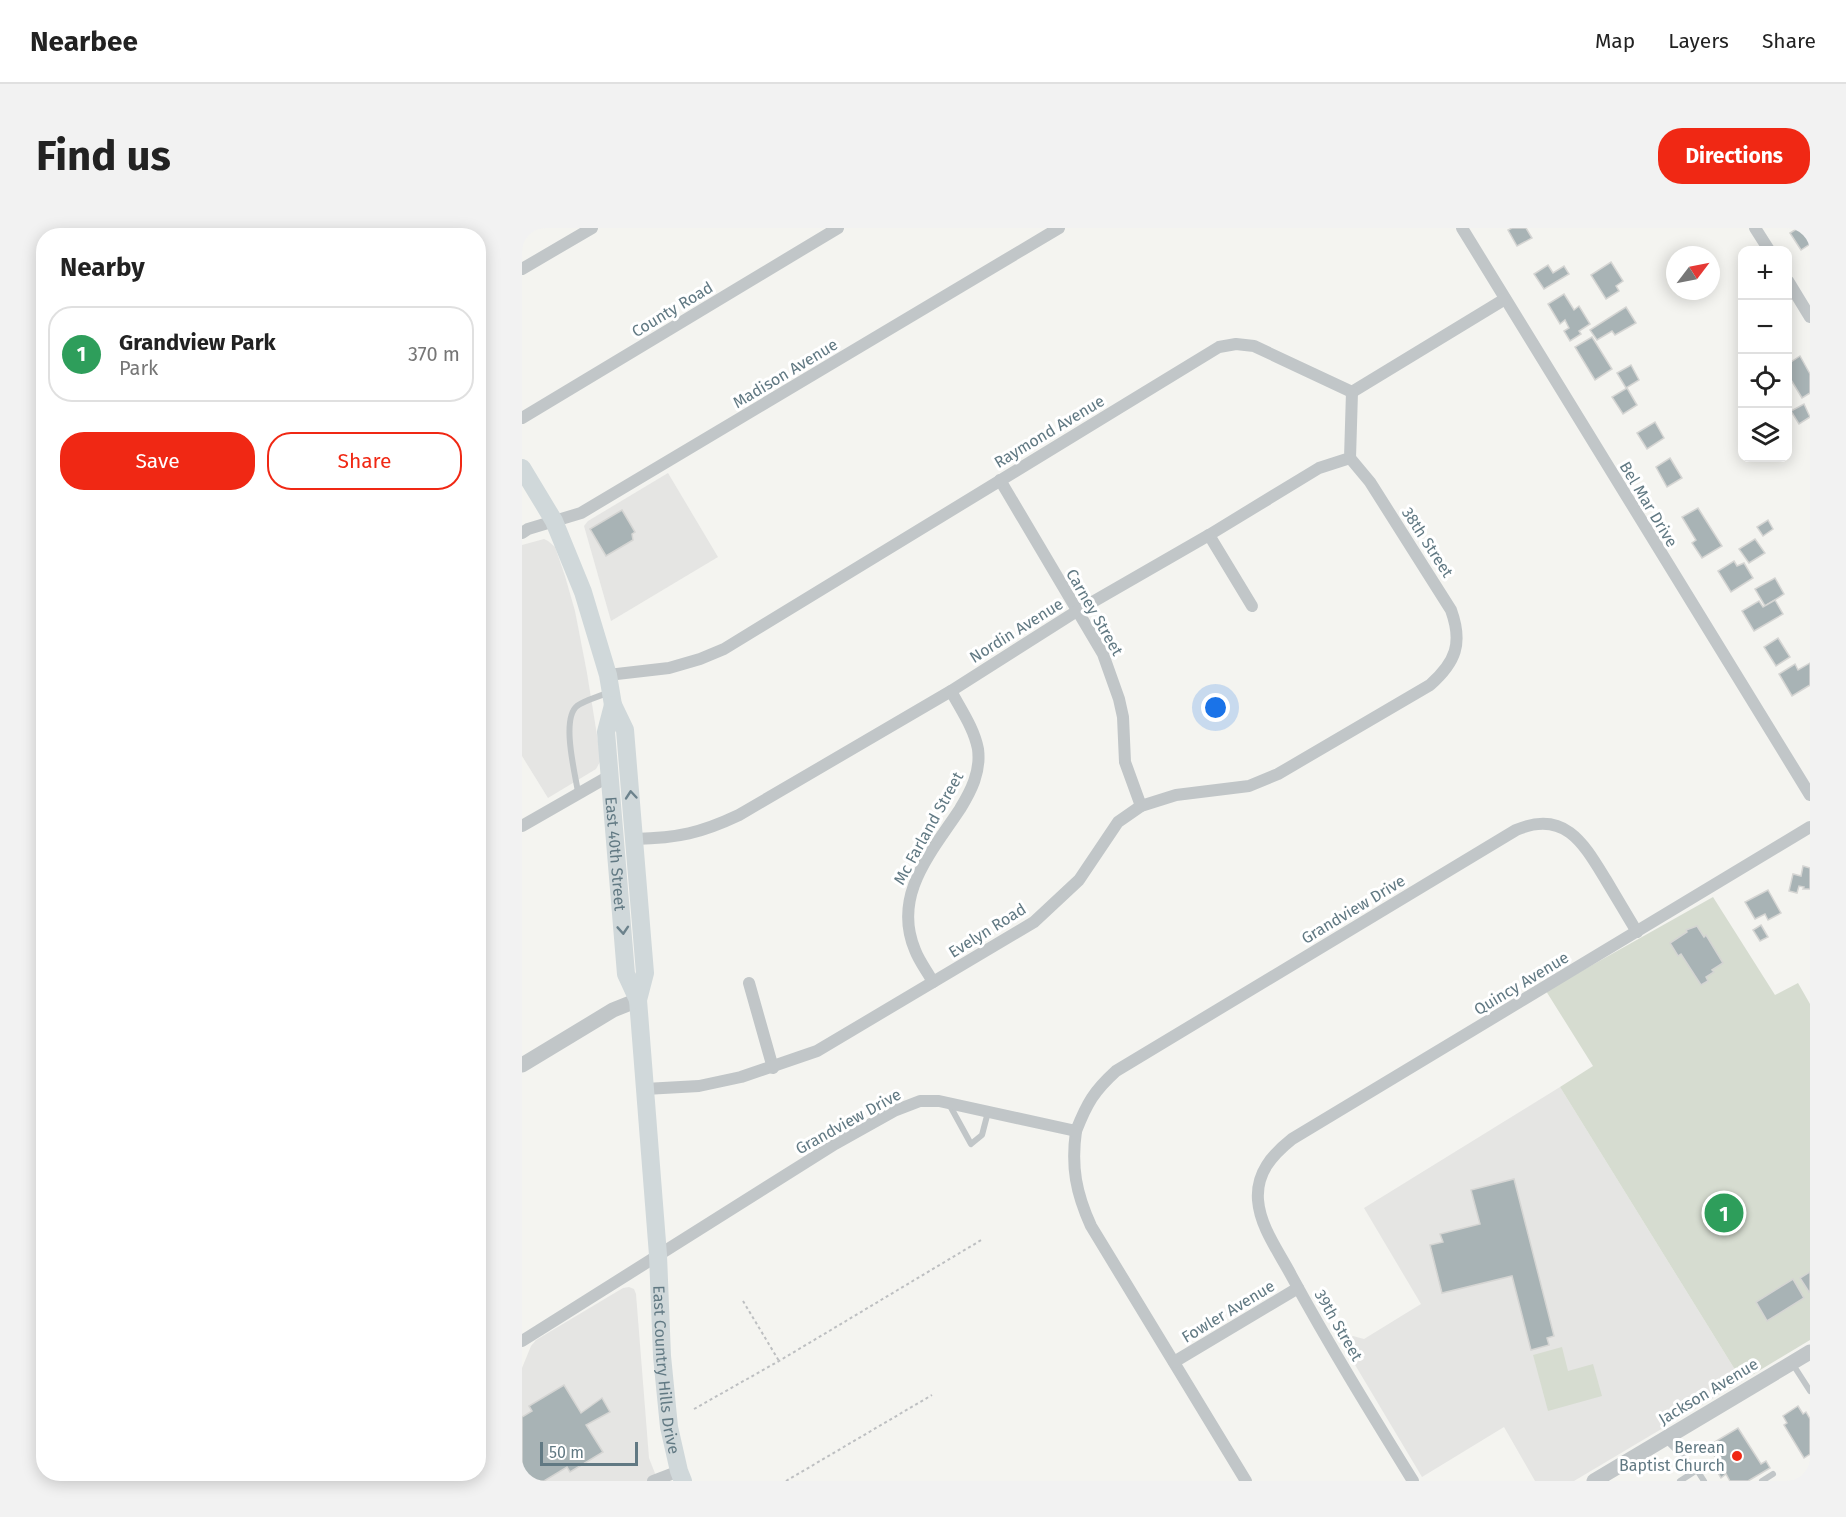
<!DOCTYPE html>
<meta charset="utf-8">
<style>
body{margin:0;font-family:"Fira Sans",sans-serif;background:#f2f2f2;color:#222}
.controls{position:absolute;right:18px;top:18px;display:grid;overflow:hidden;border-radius:12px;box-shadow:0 3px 15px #0003}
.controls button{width:54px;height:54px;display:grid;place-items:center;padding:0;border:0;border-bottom:2px solid #e0e0e0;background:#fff;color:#222;font:30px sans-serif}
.compass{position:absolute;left:1144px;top:18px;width:54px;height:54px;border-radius:50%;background:#fff;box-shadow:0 3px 15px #0003;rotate:58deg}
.scale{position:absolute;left:18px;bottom:15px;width:98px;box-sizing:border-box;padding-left:6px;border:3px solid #617983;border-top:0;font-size:16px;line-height:21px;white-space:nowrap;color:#617983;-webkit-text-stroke:4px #fff;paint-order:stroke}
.you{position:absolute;left:694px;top:480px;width:21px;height:21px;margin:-15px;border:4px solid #fff;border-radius:50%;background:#1a73e8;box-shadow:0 0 0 9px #1a73e833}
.badge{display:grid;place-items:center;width:39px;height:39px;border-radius:50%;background:#f02814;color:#fff;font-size:20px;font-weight:700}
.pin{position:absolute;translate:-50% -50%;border:3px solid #fff;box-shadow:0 2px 6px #0006}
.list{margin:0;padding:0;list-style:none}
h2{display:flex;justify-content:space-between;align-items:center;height:78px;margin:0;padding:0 24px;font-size:26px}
h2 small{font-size:20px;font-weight:400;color:#767676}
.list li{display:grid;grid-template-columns:39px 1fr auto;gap:18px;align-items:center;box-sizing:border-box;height:96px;margin:0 12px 12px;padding:0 12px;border:2px solid #e0e0e0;border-radius:24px}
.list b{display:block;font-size:22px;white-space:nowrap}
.list p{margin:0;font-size:20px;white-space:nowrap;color:#767676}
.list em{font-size:20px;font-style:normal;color:#767676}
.actions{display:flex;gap:12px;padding:18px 24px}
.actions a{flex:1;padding:14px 0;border:2px solid #f02814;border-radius:24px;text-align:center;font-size:21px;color:#f02814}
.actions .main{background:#f02814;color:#fff}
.icon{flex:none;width:33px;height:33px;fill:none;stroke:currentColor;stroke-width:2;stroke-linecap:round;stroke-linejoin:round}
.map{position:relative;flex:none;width:1288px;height:1253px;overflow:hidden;border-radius:24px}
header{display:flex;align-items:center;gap:36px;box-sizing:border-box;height:84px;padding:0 30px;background:#fff;border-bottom:2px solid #e0e0e0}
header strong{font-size:28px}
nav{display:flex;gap:33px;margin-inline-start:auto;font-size:21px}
.intro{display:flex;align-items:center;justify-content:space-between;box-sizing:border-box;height:144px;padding:0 36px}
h1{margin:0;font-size:42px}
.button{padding:15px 27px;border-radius:24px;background:#f02814;color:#fff;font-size:21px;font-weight:700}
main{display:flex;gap:36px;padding:0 36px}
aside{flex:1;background:#fff;border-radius:24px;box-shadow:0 3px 15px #0003}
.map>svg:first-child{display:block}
</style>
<header>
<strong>Nearbee</strong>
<nav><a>Map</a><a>Layers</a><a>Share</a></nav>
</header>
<div class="intro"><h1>Find us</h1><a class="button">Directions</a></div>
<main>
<aside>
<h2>Nearby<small></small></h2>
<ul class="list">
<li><span class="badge" style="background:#2e9e5b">1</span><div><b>Grandview Park</b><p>Park</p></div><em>370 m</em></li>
</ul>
<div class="actions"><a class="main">Save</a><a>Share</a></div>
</aside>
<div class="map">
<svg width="1288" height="1253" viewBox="0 0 1288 1253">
<rect width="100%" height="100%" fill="#f4f4f0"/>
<!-- built -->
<g fill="#e5e5e3">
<polygon points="146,245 196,329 89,393 62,298 66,293"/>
<polygon points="22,311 26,313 33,319 43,348 53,383 65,445 79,532 74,541 26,570 0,528 0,317"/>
<polygon points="1038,859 1220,1153 1052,1253 1013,1253 982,1199 900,1249 820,1115 831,1108 842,1111 899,1076 842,980"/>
<polygon points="107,1059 112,1061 114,1066 127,1230 136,1253 0,1253 0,1140 9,1118 14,1112 101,1060"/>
</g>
<!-- green -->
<g fill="#d6dcd0">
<polygon points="1191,669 1253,767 1276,755 1288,776 1288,1112 1220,1153 1038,859 1071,838 1024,763"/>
<polygon points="1040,1119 1046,1143 1071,1136 1080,1168 1026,1183 1011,1127"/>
</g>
<!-- building -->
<g fill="#a8b3b5" stroke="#d5d5d3" stroke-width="1.5">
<polygon points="990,0 1004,0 1010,10 995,18 986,2"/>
<polygon points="1276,0 1286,0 1288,4 1288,16 1279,22 1268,5"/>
<polygon points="1089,34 1101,53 1094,58 1097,63 1084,71 1069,47"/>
<polygon points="1026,37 1031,45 1042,38 1047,46 1022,61 1012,46"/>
<polygon points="1042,66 1052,82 1057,78 1068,96 1057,103 1059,106 1048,113 1042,103 1047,100 1043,92 1038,96 1026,76"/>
<polygon points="1104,79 1114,95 1093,107 1090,103 1075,112 1068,102"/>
<polygon points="1070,109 1090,141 1073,152 1053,119"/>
<polygon points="1278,128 1288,146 1288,165 1280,170 1266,147 1266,136"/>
<polygon points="1109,137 1117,152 1104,160 1095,145"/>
<polygon points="1105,160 1115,177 1101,186 1090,169"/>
<polygon points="1282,176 1288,189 1277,196 1269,183"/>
<polygon points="1133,194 1142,210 1125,221 1115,205"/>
<polygon points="1148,230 1160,250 1145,259 1134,239"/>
<polygon points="1176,280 1200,318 1180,330 1170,315 1174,312 1160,289"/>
<polygon points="100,282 113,304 110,306 111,312 84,328 68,301"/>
<polygon points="1246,292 1251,301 1241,308 1235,299"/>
<polygon points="1233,311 1243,325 1227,335 1217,321"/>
<polygon points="1212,333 1215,338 1222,335 1231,350 1209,364 1196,343"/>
<polygon points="1253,350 1262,366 1243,378 1233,361"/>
<polygon points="1253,372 1261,386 1232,403 1220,383 1237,373 1241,379"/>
<polygon points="1256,410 1268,429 1254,438 1242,419"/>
<polygon points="1288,435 1288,457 1270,468 1257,446 1273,436 1276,442"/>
<polygon points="1281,638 1288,640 1288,661 1281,661 1282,659 1277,658 1275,665 1267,663 1271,646 1279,648"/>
<polygon points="1246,662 1259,685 1246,692 1243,686 1233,691 1223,674"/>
<polygon points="1239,697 1246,709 1238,713 1231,702"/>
<polygon points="1175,698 1182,709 1184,707 1201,735 1190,742 1192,744 1184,749 1186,753 1179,757 1159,726 1156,728 1148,715 1165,704 1164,702"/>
<polygon points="992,951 1032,1108 1025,1110 1027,1117 1009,1122 990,1048 920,1065 908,1017 921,1014 918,1006 958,996 949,962"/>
<polygon points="1288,1044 1288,1063 1287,1064 1278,1050"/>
<polygon points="1271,1051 1282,1070 1245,1093 1234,1074"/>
<polygon points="42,1157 59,1185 80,1170 88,1184 64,1197 81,1224 48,1244 45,1239 22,1253 0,1253 0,1189 10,1183 7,1178"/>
<polygon points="1276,1178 1281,1186 1284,1184 1288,1191 1288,1226 1282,1230 1262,1197 1265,1195 1261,1188"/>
<polygon points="1216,1200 1239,1236 1244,1233 1248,1240 1226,1253 1208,1253 1204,1246 1199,1250 1190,1235 1195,1232 1186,1218"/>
</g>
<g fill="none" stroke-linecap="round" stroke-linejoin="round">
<!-- path -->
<g stroke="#bdbfc1" stroke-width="2" stroke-dasharray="3 3" stroke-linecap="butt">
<polyline points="221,1073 257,1133"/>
<polyline points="172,1181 257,1133 461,1011"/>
<polyline points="264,1253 410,1167"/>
</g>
<!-- service -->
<g stroke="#c1c6c8" stroke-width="6">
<path d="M56,564C53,545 39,491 55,478C63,472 76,469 85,465"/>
<polyline points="427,876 449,916 460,907 466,884"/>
<polyline points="1270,1135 1288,1163"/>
<polyline points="1144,1212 1175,1242 1182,1253"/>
<polyline points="1158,1253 1175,1242"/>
<polyline points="1240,1253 1251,1246"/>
</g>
<!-- minor -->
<g stroke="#c1c6c8" stroke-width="12">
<polyline points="940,0 1288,567"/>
<polyline points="1233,0 1247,22"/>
<polyline points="0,41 70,0"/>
<polyline points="1266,53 1288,89"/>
<polyline points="830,164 983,71"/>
<polyline points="0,190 316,0"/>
<polyline points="478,252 581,426 597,471 601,489 603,534 619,578"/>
<polyline points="0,305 6,301 59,285 537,0"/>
<polyline points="687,307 730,378"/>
<polyline points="86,447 147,440 178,431 202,421 697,119 714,116 732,118 830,164"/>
<polyline points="0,598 89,547"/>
<path d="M113,611C156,610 179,605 217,587L429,463L555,383L687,307L797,240L828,230L830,164"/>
<path d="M411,754C405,743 397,733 393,722C370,667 409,625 438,581C449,563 459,544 456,521C452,500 439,482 429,463"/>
<polyline points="227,755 251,840"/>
<path d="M123,861L177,858L219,849L295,823L512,694L557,652L596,594L619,578L654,567L727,558L756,546L908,457C934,434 941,415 929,382L848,254L828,230"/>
<path d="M554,903C549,939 554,965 569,998L724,1253"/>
<path d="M0,1113L313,916L372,883L398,873H417L554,903C565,875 572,863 594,843L994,602C1043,581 1062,616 1084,652C1094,669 1105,687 1115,704"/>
<polyline points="652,1134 776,1060"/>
<polyline points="131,1253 157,1243"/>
<path d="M891,1253C849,1185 807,1117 769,1047C757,1024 738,999 736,972C734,945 750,927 770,911L1288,599"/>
</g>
<!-- tertiary -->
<g stroke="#c1c6c8" stroke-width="15">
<polyline points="0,837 91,782 116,772"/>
<polyline points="1072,1253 1288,1124"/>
</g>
<!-- secondary -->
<g stroke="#d0d8da" stroke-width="18">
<path id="s1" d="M0,240L32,293L61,364L86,447L91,477L103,502L123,745L116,772L136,1027L140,1128L147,1199L157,1243L161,1253"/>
<path id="s2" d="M91,477L84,504L104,746L116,772"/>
</g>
</g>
<!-- one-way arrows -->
<defs><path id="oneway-chevron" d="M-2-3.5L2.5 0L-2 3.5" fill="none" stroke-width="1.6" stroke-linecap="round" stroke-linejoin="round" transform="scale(1.5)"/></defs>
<g stroke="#6c828c">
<use href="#oneway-chevron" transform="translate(109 567) rotate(-95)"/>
<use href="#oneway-chevron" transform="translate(101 702) rotate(86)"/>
</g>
<!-- markers -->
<circle fill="#f02814" stroke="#fff" stroke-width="2" cx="1215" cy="1228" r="6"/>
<g text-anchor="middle" stroke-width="6" stroke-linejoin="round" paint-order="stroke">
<!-- street labels -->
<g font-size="16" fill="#617983" stroke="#fff">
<text transform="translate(150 81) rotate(-31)" y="6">County Road</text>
<text transform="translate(263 145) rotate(-31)" y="6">Madison Avenue</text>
<text transform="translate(527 203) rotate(-31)" y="6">Raymond Avenue</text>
<text transform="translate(1127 276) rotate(59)" y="6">Bel Mar Drive</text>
<text transform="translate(906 314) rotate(57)" y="6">38th Street</text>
<text transform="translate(573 384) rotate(60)" y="6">Carney Street</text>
<text transform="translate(494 402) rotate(-32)" y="6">Nordin Avenue</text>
<text transform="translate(406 600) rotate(-61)" y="6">Mc Farland Street</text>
<text dy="6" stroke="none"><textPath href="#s2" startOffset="150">East 40th Street</textPath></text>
<text transform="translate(831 681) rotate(-31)" y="6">Grandview Drive</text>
<text transform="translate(465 702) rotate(-32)" y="6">Evelyn Road</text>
<text transform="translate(999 755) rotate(-31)" y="6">Quincy Avenue</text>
<text transform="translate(326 893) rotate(-29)" y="6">Grandview Drive</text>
<text transform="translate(706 1083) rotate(-31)" y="6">Fowler Avenue</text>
<text transform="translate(817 1097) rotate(60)" y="6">39th Street</text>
<text dy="6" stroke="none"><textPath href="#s1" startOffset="926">East Country Hills Drive</textPath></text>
<text transform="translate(1186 1163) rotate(-31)" y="6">Jackson Avenue</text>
</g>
<!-- poi labels -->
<g font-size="16" fill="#617983" stroke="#fff" text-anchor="end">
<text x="1203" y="1225">Berean<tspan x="1203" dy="18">Baptist Church</tspan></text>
</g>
</g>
</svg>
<div class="controls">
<button>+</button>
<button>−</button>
<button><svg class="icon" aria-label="locate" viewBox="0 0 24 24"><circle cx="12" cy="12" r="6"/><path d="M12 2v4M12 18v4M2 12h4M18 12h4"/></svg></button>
<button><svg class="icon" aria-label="layers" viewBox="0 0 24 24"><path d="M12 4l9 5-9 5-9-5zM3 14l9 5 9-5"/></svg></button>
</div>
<svg class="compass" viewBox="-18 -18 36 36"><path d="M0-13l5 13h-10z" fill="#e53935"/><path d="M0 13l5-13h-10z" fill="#767676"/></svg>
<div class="scale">50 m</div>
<div class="you"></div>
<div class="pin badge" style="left:1202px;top:985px;background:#2e9e5b">1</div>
</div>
</main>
